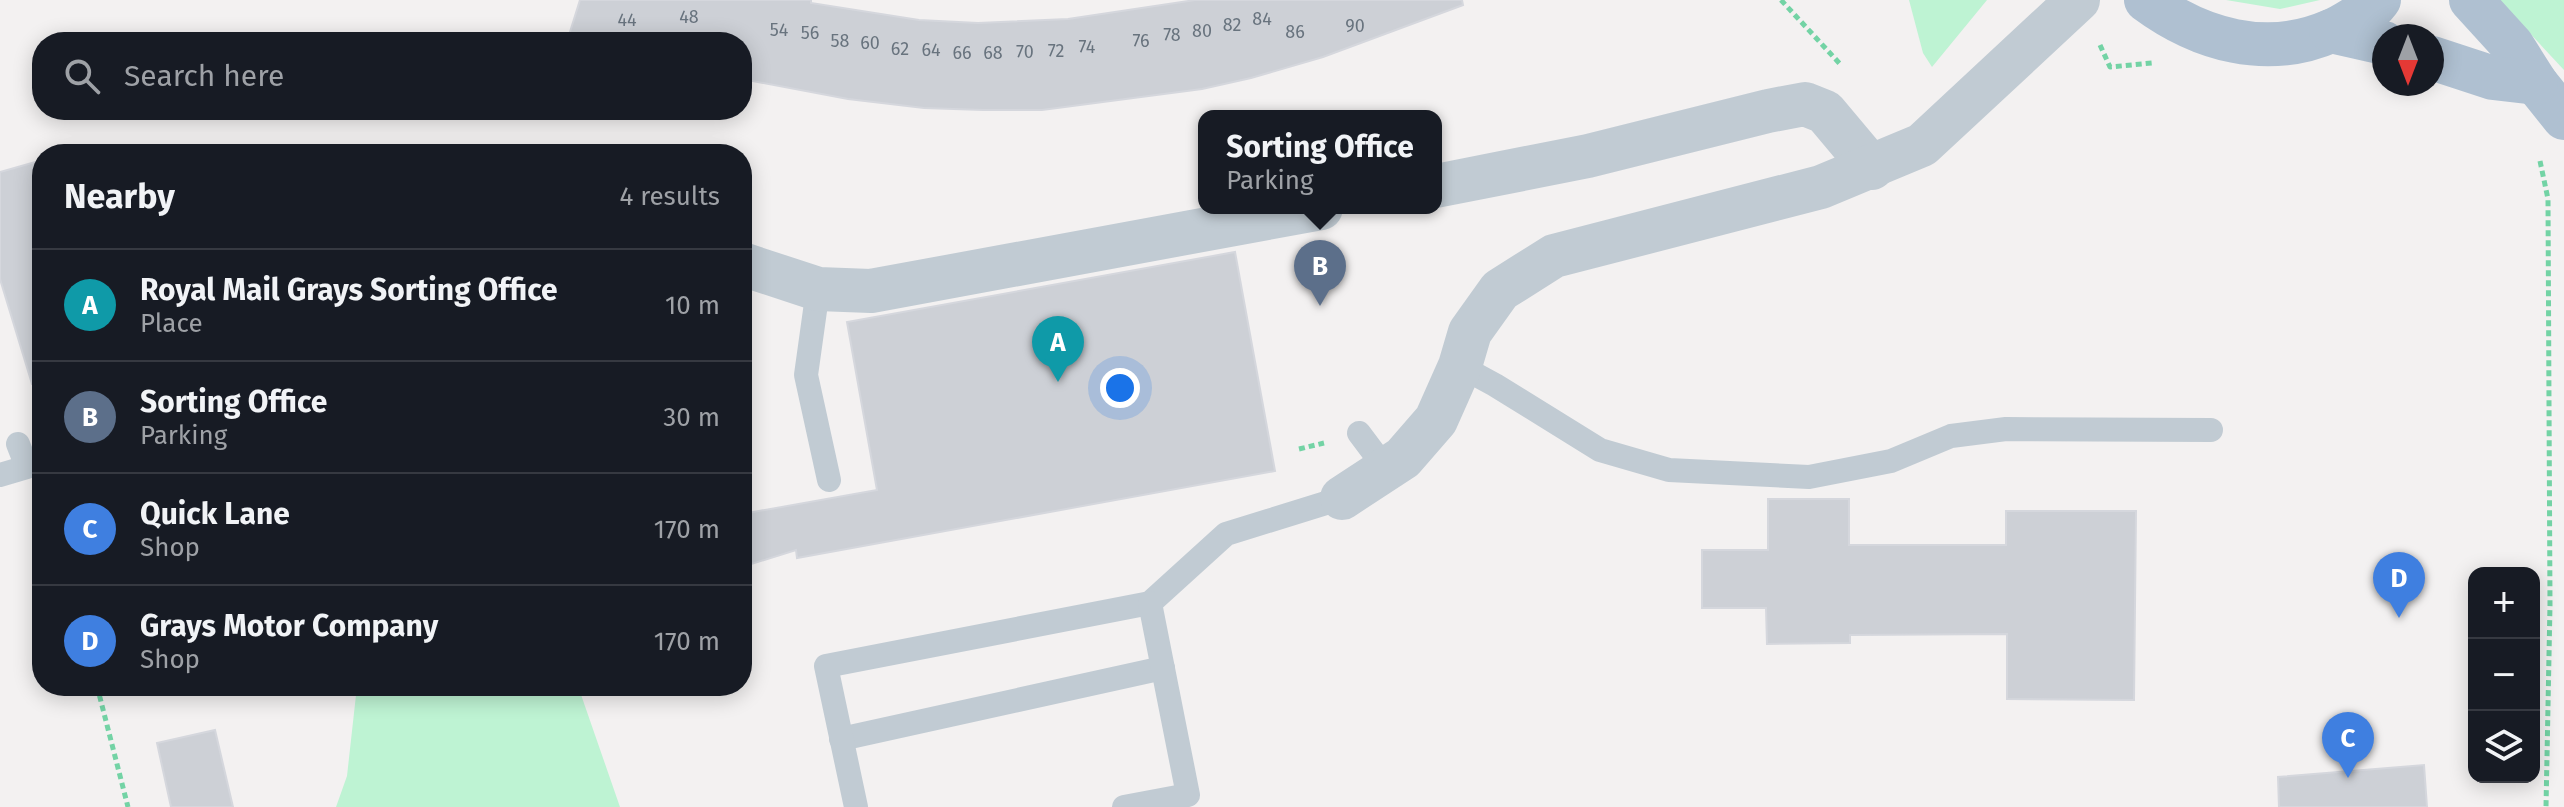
<!DOCTYPE html>
<meta charset="utf-8">
<style>
body{margin:0;font-family:"Fira Sans",sans-serif;background:#20242c;color:#f1f3f6}
.controls{position:absolute;right:24px;bottom:24px;display:grid;overflow:hidden;border-radius:16px;box-shadow:0 4px 20px #0003}
.controls button{width:72px;height:72px;display:grid;place-items:center;padding:0;border:0;border-bottom:2px solid #363941;background:#171b24;color:#f1f3f6;font:40px sans-serif}
.compass{position:absolute;left:2372px;top:24px;width:72px;height:72px;border-radius:50%;background:#171b24;box-shadow:0 4px 20px #0003;rotate:180deg}
.you{position:absolute;left:1120px;top:388px;width:28px;height:28px;margin:-20px;border:6px solid #fff;border-radius:50%;background:#1a73e8;box-shadow:0 0 0 12px #1a73e833}
.badge{display:grid;place-items:center;width:52px;height:52px;border-radius:50%;background:#d93025;color:#fff;font-size:26px;font-weight:700}
.pin{position:absolute;translate:-50% -66px;filter:drop-shadow(0 2px 4px #0008)}
.pin::after{content:'';position:absolute;top:42px;width:28px;height:24px;background:inherit;clip-path:polygon(0 0,100% 0,50% 100%)}
.popup{position:absolute;left:1198px;top:110px;width:244px;height:104px;box-sizing:border-box;display:grid;place-content:center;border-radius:16px;background:#171b24;filter:drop-shadow(0 2px 6px #0005);font-size:26px;white-space:nowrap;color:#9ea1a6}
.popup b{font-size:30px;color:#f1f3f6}
.popup::after{content:'';position:absolute;left:50%;top:100%;margin-left:-16px;border:16px solid transparent;border-top-color:#171b24}
.list{margin:0;padding:0;list-style:none}
h2{display:flex;justify-content:space-between;align-items:center;height:104px;margin:0;padding:0 32px;font-size:34px}
h2 small{font-size:26px;font-weight:400;color:#9ea1a6}
.list li{display:grid;grid-template-columns:52px 1fr auto;gap:24px;align-items:center;box-sizing:border-box;height:112px;padding:0 32px;border-top:2px solid #363941}
.list b{display:block;font-size:30px;white-space:nowrap}
.list p{margin:0;font-size:26px;white-space:nowrap;color:#9ea1a6}
.list em{font-size:26px;font-style:normal;color:#9ea1a6}
.icon{flex:none;width:44px;height:44px;fill:none;stroke:currentColor;stroke-width:2;stroke-linecap:round;stroke-linejoin:round}
.map{position:relative;flex:none;width:2564px;height:807px;overflow:hidden}
.search{position:absolute;background:#171b24;box-shadow:0 4px 20px #0003;left:32px;top:32px;width:720px;height:88px;display:flex;align-items:center;gap:20px;box-sizing:border-box;padding:0 28px;border-radius:32px;color:#9ea1a6;font-size:30px}
.panel{position:absolute;background:#171b24;box-shadow:0 4px 20px #0003;left:32px;top:144px;width:720px;height:552px;border-radius:32px}
.map>svg:first-child{display:block}
</style>
<div class="map">
<svg width="2564" height="807" viewBox="0 0 2564 807">
<rect width="100%" height="100%" fill="#f3f1f1"/>
<!-- green -->
<g fill="#bef3d3">
<polygon points="1909,0 1987,0 1932,67 1923,53"/>
<polygon points="2226,0 2320,0 2280,9"/>
<polygon points="2499,0 2564,0 2564,70"/>
<polygon points="357,686 578,686 620,807 336,807 347,776"/>
</g>
<!-- building -->
<g fill="#cdd0d6" stroke="#d5d7dd" stroke-width="2">
<polygon points="580,0 811,0 811,3 919,20 978,23 1068,19 1195,0 1462,0 1463,5 1323,57 1251,78 1202,89 1042,110 983,110 924,108 848,99 742,79 742,42 593,42 569,35"/>
<polygon points="42,160 42,383 32,384 0,279 0,172"/>
<polygon points="1235,252 1275,471 797,558 796,550 742,567 742,514 877,490 847,322"/>
<polygon points="1768,499 1849,499 1849,545 2006,545 2006,511 2136,511 2134,700 2007,699 2007,634 1850,635 1850,643 1767,644 1766,608 1702,608 1702,550 1768,550"/>
<polygon points="215,730 233,807 171,807 157,743"/>
<polygon points="2424,765 2427,807 2279,807 2278,777"/>
</g>
<g fill="none" stroke-linecap="round" stroke-linejoin="round">
<!-- path -->
<g stroke="#73d3a5" stroke-width="5" stroke-dasharray="6 4" stroke-linecap="butt">
<polyline points="1781,0 1841,65"/>
<polyline points="2100,45 2110,67 2152,63"/>
<polyline points="2540,161 2548,199 2550,605 2546,807"/>
<polyline points="1299,449 1324,443"/>
<polyline points="97,686 128,807"/>
</g>
<!-- service -->
<g stroke="#c1cbd3" stroke-width="24">
<polyline points="818,289 806,375 829,480"/>
<polyline points="1460,366 1495,385 1600,450 1669,470 1809,477 1891,461 1951,436 2006,429 2211,430"/>
<polyline points="1359,433 1386,469"/>
<polyline points="0,475 27,467 18,444"/>
<polyline points="841,739 1163,668"/>
<polyline points="856,807 826,666 1150,603 1226,534 1342,498"/>
<polyline points="1124,807 1188,795 1150,603"/>
</g>
<!-- minor -->
<g stroke="#c1cbd3" stroke-width="44">
<polyline points="1436,186 1588,156 1768,111 1805,104 1825,112 1872,168"/>
<polyline points="742,264 818,289 871,291 1321,208"/>
<polyline points="1342,498 1403,458 1436,420 1460,366 1470,332 1500,290 1554,256 1821,187 1922,145 2078,0"/>
</g>
<!-- primary -->
<g stroke="#afc0d1" stroke-width="44">
<path d="M2146,0C2200,40 2267,59 2331,31C2346,25 2360,14 2374,6L2379,0"/>
<polyline points="2471,0 2512,45 2536,83 2564,118"/>
<polyline points="2331,31 2384,43"/>
<polyline points="2432,58 2493,78 2536,83"/>
</g>
</g>
<g text-anchor="middle" stroke-width="6" stroke-linejoin="round" paint-order="stroke">
<!-- number labels -->
<g font-size="18" fill="#68737e">
<text x="689" y="23">48</text>
<text x="1262" y="25">84</text>
<text x="627" y="26">44</text>
<text x="1232" y="31">82</text>
<text x="1355" y="32">90</text>
<text x="779" y="36">54</text>
<text x="1202" y="37">80</text>
<text x="1295" y="38">86</text>
<text x="810" y="39">56</text>
<text x="1172" y="41">78</text>
<text x="840" y="47">58</text>
<text x="1141" y="47">76</text>
<text x="870" y="49">60</text>
<text x="1087" y="53">74</text>
<text x="900" y="55">62</text>
<text x="931" y="56">64</text>
<text x="1056" y="57">72</text>
<text x="1025" y="58">70</text>
<text x="962" y="59">66</text>
<text x="993" y="59">68</text>
</g>
</g>
</svg>
<div class="controls">
<button>+</button>
<button>−</button>
<button><svg class="icon" aria-label="layers" viewBox="0 0 24 24"><path d="M12 4l9 5-9 5-9-5zM3 14l9 5 9-5"/></svg></button>
</div>
<svg class="compass" viewBox="-18 -18 36 36"><path d="M0-13l5 13h-10z" fill="#e53935"/><path d="M0 13l5-13h-10z" fill="#9ea1a6"/></svg>
<div class="you"></div>
<div class="pin badge" style="left:1058px;top:382px;background:#0f9aa8">A</div>
<div class="pin badge" style="left:1320px;top:306px;background:#5c6f8a">B</div>
<div class="popup"><b>Sorting Office</b>Parking</div>
<div class="pin badge" style="left:2348px;top:778px;background:#3f7fe0">C</div>
<div class="pin badge" style="left:2399px;top:618px;background:#3f7fe0">D</div>
<div class="search"><svg class="icon" aria-label="search" viewBox="0 0 24 24"><circle cx="10" cy="10" r="6"/><path d="M15 15l6 6"/></svg>Search here</div>
<section class="panel">
<h2>Nearby<small>4 results</small></h2>
<ul class="list">
<li><span class="badge" style="background:#0f9aa8">A</span><div><b>Royal Mail Grays Sorting Office</b><p>Place</p></div><em>10 m</em></li>
<li><span class="badge" style="background:#5c6f8a">B</span><div><b>Sorting Office</b><p>Parking</p></div><em>30 m</em></li>
<li><span class="badge" style="background:#3f7fe0">C</span><div><b>Quick Lane</b><p>Shop</p></div><em>170 m</em></li>
<li><span class="badge" style="background:#3f7fe0">D</span><div><b>Grays Motor Company</b><p>Shop</p></div><em>170 m</em></li>
</ul>
</section>
</div>
